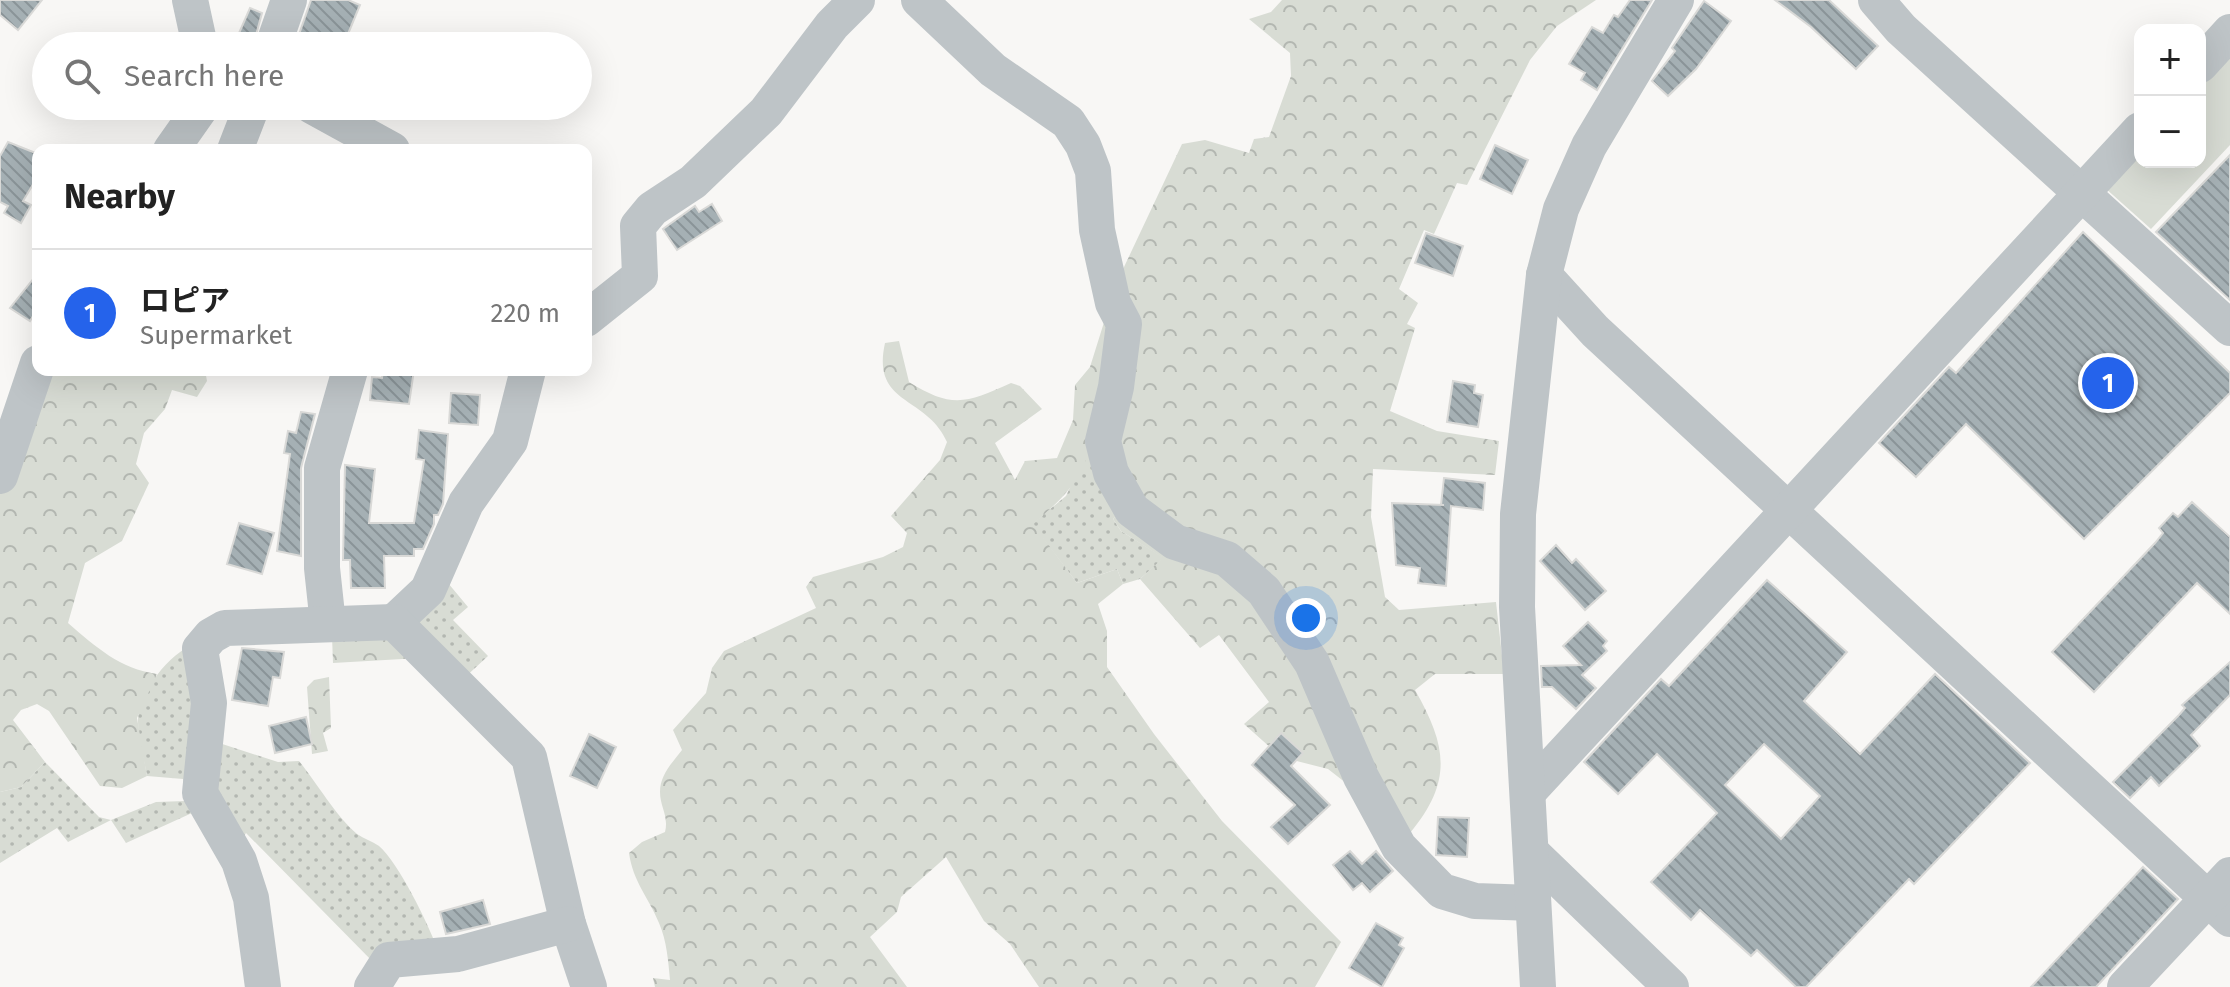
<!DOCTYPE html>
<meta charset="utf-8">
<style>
body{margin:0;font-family:"Fira Sans","Noto Sans JP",sans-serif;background:#f6f6f6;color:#222}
.controls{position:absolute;right:24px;top:24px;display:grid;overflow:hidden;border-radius:16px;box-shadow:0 8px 32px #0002}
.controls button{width:72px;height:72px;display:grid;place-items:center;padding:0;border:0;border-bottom:2px solid #e0e0e0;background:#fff;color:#222;font:40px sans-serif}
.you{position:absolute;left:1306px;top:618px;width:28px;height:28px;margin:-20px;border:6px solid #fff;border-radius:50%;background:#1a73e8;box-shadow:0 0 0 12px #1a73e833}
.badge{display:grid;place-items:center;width:52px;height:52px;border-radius:50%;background:#2563eb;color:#fff;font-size:26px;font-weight:700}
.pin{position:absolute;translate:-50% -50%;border:4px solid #fff;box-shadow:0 2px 8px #0006}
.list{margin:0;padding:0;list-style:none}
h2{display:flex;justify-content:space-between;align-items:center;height:104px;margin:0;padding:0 32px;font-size:34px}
h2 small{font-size:26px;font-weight:400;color:#767676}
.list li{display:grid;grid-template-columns:52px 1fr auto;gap:24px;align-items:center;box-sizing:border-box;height:128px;padding:0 32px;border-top:2px solid #e0e0e0}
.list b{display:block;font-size:30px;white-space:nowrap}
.list p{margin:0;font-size:26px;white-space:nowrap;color:#767676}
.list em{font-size:26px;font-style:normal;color:#767676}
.icon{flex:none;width:44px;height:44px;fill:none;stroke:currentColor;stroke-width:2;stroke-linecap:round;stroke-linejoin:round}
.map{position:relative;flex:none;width:2230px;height:987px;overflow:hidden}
.search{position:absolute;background:#fff;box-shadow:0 8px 32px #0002;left:32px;top:32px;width:560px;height:88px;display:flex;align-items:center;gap:20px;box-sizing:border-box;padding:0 28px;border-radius:44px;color:#767676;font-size:30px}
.panel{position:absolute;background:#fff;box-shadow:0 8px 32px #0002;left:32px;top:144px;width:560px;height:232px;border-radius:16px}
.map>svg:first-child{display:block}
</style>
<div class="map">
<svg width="2230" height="987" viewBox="0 0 2230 987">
<defs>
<pattern id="grass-dots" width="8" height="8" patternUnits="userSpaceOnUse" patternTransform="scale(2)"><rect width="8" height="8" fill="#d8dcd4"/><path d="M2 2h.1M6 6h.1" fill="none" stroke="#b3b7b1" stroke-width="1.8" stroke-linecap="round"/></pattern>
<pattern id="forest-crowns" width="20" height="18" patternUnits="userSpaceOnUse" patternTransform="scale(2)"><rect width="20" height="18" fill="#d8dcd4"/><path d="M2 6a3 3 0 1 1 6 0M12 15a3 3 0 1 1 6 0" fill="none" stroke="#b3b7b1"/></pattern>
<pattern id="building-back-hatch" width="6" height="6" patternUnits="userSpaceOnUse" patternTransform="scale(2)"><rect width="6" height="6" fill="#a5b0b4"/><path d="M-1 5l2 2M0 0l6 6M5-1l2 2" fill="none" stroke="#8a9498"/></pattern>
</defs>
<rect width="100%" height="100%" fill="#f8f7f5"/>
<!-- grass -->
<g fill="url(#grass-dots)">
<polygon points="1091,442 1140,496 1113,519 1121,531 1164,558 1140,579 1123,584 1117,569 1077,583 1032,524 1066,496"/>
<polygon points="443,577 468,607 453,620 488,656 461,681 403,623"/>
<path d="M195,644L203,808L126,843L111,820L68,842L57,828L0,863V792L21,787L45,762L99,817L111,820L156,802L185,801L183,779L147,776C144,759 138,739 138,721C138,693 170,652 195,644Z"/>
<path d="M210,740L278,762L299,761C317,783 335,815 357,834C364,839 372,841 379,846C398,862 428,923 437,948L377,966L246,833L238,845L203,793Z"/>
</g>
<!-- forest -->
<g fill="url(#forest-crowns)">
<path d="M1282,0H1596L1557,26L1530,60L1467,185L1457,183L1434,234L1424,230L1399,289L1418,303L1407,324L1415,328L1390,411L1437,431L1499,441L1495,475L1373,469L1371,517L1385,597L1399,610L1496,602L1504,674H1435L1415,690C1447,746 1453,781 1410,833L1328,769L1281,757L1244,724L1269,702L1219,635L1200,648L1140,579L1163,558L1121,531L1113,519L1140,496L1091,442C1084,480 1061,500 1033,524L1077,583L1117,569L1123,584L1098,604L1107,631V667L1154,734L1222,821L1341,942L1315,987H1039L1010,944L984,921L946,857L901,897L897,912L870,937L907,987H655L653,978L670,980C668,960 667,942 659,923C649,898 633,882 629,853L642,842L665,832C669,816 660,807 660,792C660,775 672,763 682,750L673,730L706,693L712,668L724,651L816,608L806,587L813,577L883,557L903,547L907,533L891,516L940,460L947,442C927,395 871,406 885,343L899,341L909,382C952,409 967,403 1011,383L1020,386L1042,409L995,443L1015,480L1025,461L1057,458L1073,420L1075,385L1090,367L1116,284L1182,144L1205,140L1249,153L1254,139L1269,137L1291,76L1290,53L1249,19L1271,12Z"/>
<path d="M45,370H205L207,381L197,397L172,390L165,409L144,433L136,464L149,483L122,541L85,563L68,623C96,647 120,669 157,674L137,718L147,776L122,788L100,786L49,711L37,704L21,710L13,720L45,762L21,787L0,792V489Z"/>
<polygon points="391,633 420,658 333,663 332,636"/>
<polygon points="329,677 331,728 323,733 328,751 312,754 307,687 314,680"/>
</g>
<!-- park -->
<polygon fill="#d8dcd4" points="2230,45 2230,145 2151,229 2104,187 2140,139 2140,162 2200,162 2200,76"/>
<!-- building -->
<g fill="url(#building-back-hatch)" stroke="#d9d9d7" stroke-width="2" fill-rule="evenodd">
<polygon points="0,0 42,0 18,30 0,15"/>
<polygon points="311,0 348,0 360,5 343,46 295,46"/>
<polygon points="1630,0 1652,0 1597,90 1581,80 1585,73 1569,64 1592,27 1603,33 1614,15 1618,17"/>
<polygon points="1775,0 1829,0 1878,46 1856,69 1811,27"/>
<polygon points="1704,1 1731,21 1696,69 1668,96 1652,81 1675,51 1672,48"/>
<polygon points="250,8 262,13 253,46 236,40"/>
<polygon points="8,142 38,154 38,176 23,201 31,205 21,223 4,213 8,206 0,202 0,156"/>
<polygon points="1495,145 1528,160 1512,194 1480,179"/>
<polygon points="2230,155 2230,300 2156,232"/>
<polygon points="712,204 722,221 677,250 663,229 695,206 699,212"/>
<polygon points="2083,232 2230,373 2230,393 2084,539 1966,424 1916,477 1879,443 1949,367 1956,373"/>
<polygon points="1426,233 1463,246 1453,276 1415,263"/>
<polygon points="38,273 38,308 30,321 10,308"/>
<polygon points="383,370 414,370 409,404 370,400 372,377 382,378"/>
<polygon points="1453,381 1475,385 1474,393 1483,395 1478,427 1447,422"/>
<polygon points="451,393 480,395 478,425 449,423"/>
<polygon points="301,412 315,414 301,468 301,556 277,551 290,454 284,453 288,431 296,433"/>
<polygon points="419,430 448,434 443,504 438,515 434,515 434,524 423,549 414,549 414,556 384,556 385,588 351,588 350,560 343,560 345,465 375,469 369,523 414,523 424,460 416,459"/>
<polygon points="1444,478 1485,483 1483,510 1451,506 1446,586 1418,583 1420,568 1396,565 1392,503 1444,505 1441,505"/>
<polygon points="2192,502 2230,537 2230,614 2197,583 2094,692 2052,652 2155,543 2163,533 2159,528 2173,513 2178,517"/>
<polygon points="239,523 274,533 262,574 227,564"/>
<polygon points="1556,545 1572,563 1576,559 1606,591 1585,610 1540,561"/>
<path d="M1767,580L1847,652L1804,701L1860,754L1935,674L2030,763L1914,884L1909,879L1806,987H1796L1757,950L1751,956L1700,910L1691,920L1651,882L1717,813L1657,754L1618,794L1584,762L1661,679L1669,686ZM1764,744L1820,796L1781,839L1725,785Z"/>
<polygon points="1588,622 1607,641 1603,646 1607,651 1582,675 1596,688 1576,709 1552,687 1542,687 1541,666 1581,665 1563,646"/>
<polygon points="242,648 284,652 280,678 273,677 268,706 232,700"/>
<polygon points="2230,662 2230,695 2191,735 2200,746 2159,786 2151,777 2130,798 2113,782 2179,715 2185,708 2182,705"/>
<polygon points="306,717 312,744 275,753 269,726"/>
<polygon points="1281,733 1303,753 1291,766 1330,805 1288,844 1271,827 1295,805 1252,765"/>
<polygon points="589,734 616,747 597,788 570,776"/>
<polygon points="1438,817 1469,818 1467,857 1436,855"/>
<polygon points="1350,851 1362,864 1376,851 1393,871 1370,892 1362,883 1353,890 1333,865"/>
<polygon points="2143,867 2178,899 2096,987 2031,987"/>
<polygon points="483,900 490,924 446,934 440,912"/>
<polygon points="1376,923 1403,938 1399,945 1404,948 1382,987 1349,968"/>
</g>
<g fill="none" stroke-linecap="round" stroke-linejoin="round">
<!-- minor -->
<g stroke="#bec4c7" stroke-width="36">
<polyline points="190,0 200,46"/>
<polyline points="919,0 993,70 1068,122 1083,145 1093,171 1097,230 1113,303 1124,324 1116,387 1103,441 1111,473 1132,510 1175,542 1227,559 1264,591 1312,663 1361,777 1399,847 1442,891 1475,901 1533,903"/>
<polyline points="1876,0 1901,29 2230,328"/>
<polyline points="273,46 289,0"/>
<polyline points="2200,65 2230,32"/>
<polyline points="312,106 392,150"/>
<polyline points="171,150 202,106"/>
<polyline points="235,150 252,106"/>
<polyline points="1544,275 1595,331 2230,919"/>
<polyline points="586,319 640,276 638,226 652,209 693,182 766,112 832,25 857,0"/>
<polyline points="0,476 38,363"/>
<polyline points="394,622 428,590 466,503 510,441 528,370"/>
<polyline points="328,624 322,568 322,468 350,370"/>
<polyline points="1529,791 2140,130"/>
<polyline points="1531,852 1671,987"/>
<polyline points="263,987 251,898 239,861 200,793 209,703 200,649 211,636 225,628 394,622 529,757 568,924 589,987"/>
<polyline points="372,987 389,960 458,954 568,924"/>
<polyline points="1538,987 1517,607 1518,514 1544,275 1561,209 1589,146 1676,0"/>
<polyline points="2125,987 2230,875"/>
</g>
</g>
</svg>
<div class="controls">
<button>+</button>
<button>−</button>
</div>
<div class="you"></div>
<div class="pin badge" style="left:2108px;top:383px">1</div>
<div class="search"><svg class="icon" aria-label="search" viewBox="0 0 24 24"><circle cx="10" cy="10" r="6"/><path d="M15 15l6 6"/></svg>Search here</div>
<section class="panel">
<h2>Nearby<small></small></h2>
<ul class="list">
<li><span class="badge">1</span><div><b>ロピア</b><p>Supermarket</p></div><em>220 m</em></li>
</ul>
</section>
</div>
